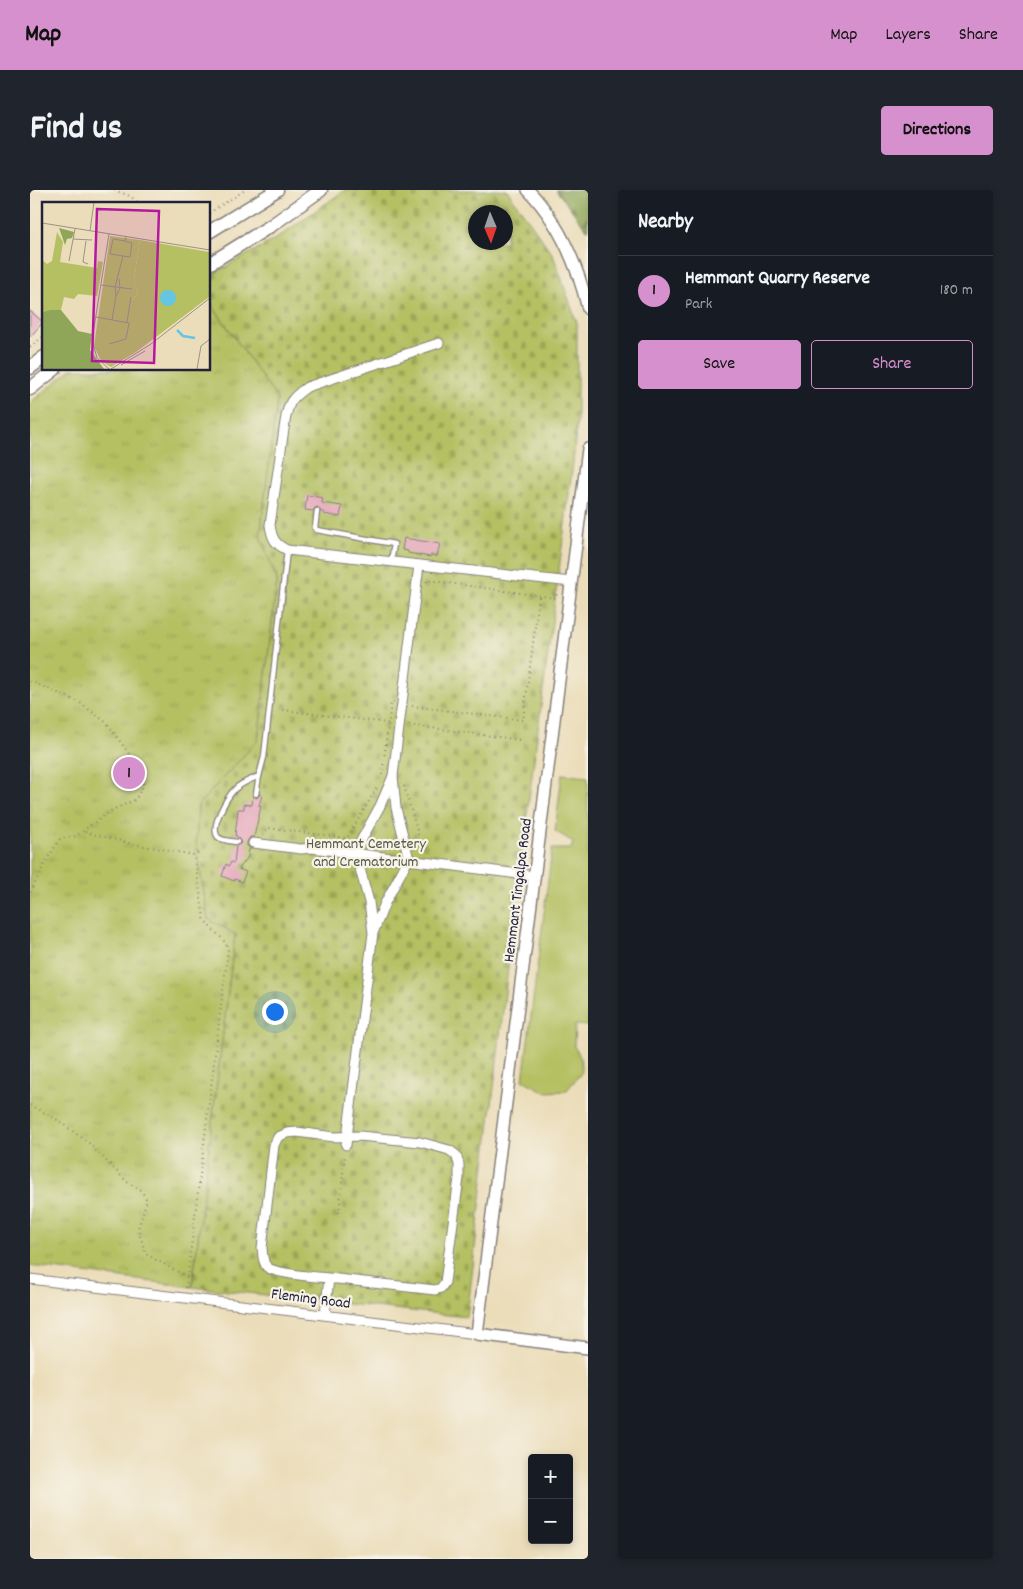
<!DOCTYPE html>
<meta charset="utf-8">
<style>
body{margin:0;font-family:Dekko,sans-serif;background:#20242c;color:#f1f3f6}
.controls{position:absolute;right:15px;bottom:15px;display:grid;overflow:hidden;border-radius:5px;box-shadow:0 2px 8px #0003}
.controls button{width:45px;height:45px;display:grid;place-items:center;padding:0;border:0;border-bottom:1px solid #363941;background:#171b24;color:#f1f3f6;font:25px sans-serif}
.compass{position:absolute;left:438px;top:15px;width:45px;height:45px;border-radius:50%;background:#171b24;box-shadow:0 2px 8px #0003;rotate:178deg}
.you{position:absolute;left:244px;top:821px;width:18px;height:18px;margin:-12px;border:4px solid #fff;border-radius:50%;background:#1a73e8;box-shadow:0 0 0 8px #1a73e833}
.badge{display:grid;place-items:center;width:32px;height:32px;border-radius:50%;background:#d690ce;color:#111;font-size:16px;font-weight:700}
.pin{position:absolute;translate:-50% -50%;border:2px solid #fff;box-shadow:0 1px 5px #0006}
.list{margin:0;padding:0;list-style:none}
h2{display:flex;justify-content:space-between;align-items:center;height:65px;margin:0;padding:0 20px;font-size:21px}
h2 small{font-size:16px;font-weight:400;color:#9ea1a6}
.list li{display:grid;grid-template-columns:32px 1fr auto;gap:15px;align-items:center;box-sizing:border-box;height:70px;padding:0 20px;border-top:1px solid #363941}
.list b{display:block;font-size:19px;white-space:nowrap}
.list p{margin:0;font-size:16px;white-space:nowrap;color:#9ea1a6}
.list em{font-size:16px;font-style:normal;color:#9ea1a6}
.actions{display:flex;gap:10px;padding:15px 20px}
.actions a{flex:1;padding:11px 0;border:1px solid #d690ce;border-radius:5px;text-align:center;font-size:18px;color:#d690ce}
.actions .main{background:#d690ce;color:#111}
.map{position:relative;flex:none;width:558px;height:1369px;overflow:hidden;border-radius:5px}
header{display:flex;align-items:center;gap:30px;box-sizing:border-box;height:70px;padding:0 25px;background:#d690ce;color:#111}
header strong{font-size:24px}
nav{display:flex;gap:28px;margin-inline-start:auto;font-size:18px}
.intro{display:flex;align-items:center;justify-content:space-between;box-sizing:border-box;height:120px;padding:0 30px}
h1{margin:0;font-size:35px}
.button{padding:12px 22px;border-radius:5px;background:#d690ce;color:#111;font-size:18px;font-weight:700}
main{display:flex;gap:30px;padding:0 30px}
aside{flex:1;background:#171b24;border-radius:5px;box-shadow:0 2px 8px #0003}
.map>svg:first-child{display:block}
</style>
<header>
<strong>Map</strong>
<nav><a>Map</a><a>Layers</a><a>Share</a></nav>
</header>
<div class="intro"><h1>Find us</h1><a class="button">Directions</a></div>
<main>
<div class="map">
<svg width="558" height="1369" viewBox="0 0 558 1369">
<defs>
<pattern id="forest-firs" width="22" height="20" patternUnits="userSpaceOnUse" patternTransform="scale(1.25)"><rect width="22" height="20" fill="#8fa658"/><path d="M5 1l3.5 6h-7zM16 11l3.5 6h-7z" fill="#74874a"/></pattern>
<pattern id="cemetery-stones" width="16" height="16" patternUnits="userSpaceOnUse" patternTransform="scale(1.25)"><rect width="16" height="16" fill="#b4c062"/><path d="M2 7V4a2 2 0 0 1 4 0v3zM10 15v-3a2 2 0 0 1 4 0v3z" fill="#9aa556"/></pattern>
<pattern id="park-tufts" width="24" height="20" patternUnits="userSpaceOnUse" patternTransform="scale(1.25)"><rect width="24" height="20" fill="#b4c062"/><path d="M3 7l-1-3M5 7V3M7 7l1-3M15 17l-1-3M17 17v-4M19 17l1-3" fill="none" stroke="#9aa556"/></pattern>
</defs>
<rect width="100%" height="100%" fill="#f7f3e8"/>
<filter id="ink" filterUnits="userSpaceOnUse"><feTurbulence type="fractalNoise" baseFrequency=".02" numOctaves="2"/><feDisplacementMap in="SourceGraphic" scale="10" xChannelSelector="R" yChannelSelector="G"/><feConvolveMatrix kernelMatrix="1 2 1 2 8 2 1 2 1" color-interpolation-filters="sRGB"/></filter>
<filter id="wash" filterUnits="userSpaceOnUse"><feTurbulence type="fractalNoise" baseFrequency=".0096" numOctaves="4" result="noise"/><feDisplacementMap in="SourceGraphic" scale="20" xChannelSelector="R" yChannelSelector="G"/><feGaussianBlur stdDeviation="1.12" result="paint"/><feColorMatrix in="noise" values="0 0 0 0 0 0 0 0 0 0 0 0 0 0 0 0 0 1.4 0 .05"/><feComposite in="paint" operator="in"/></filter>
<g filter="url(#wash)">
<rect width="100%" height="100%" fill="#ebddb9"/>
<!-- green -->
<polygon fill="#b4c062" stroke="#6b714e" points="532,584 558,587 558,836 545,835 544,856 551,869 552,882 536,901 515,902 493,890 522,659 541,659 543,652 525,641"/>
<!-- forest -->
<polygon fill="url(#forest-firs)" stroke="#58644a" points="526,0 558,0 558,41"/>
<!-- cemetery -->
<path fill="url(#cemetery-stones)" stroke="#6b714e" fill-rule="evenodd" d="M315,0H477L523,65L547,133V229L543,273L489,684L437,1127L162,1097L205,745L178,729L166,654L168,615L228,550L247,390L230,346L247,209L179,111V86L247,48ZM446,22H476V52H446Z"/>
<!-- park -->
<polygon fill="url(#park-tufts)" stroke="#6b714e" points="179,111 247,209 230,346 247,390 228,550 168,615 166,654 178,729 205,744 162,1097 0,1076 0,213 41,179 179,179"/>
<g id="blocks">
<!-- building -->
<g fill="#e4a2b8">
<polygon points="0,121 13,132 0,147"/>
<polygon points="277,305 293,308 292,313 312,316 310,327 294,324 294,322 291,322 288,317 285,318 283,321 275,320"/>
<polygon points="374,348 410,354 407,366 401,365 400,367 378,363 378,361 372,360"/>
<polygon points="230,604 232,605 229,616 231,616 224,647 220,647 217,652 217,656 222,659 219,659 218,667 209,679 216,682 212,692 205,689 204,691 192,686 196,674 199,676 201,672 204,673 206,656 211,653 207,646 205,646 208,619 214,619 214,614 222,615 223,606 227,608"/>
</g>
</g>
</g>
<g filter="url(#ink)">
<use href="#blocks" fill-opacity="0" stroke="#86807a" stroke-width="1"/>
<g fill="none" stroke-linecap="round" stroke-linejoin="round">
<defs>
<g id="lane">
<polyline points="287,321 285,338 287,340 364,354 361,372"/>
<polyline points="229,586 234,567 257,360"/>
<path d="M207,652C201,651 192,651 188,647C179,637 198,606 205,599C211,593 222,589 229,586L226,604"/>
</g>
<g id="street">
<path d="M409,153L277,197C261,208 258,213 255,232L240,335C242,349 245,354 257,360L541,392"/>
<polyline points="363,586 389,375"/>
<polyline points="223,653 271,659 282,658 505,686"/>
<polyline points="316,955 343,743 355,713 378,670 378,665 366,618 363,586 350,616 327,658 326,664 339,712 343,743"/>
<polyline points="0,1089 447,1144"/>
<path d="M295,1125L299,1088L405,1100L411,1098L415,1092L429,988V974L426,965L419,960L390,952L330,946L304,947L267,942L257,943L248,947L244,955L232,1058C233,1064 232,1072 237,1077C245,1084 287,1087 299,1088"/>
</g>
<g id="secondary">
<path d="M498,0C529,32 548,77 558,119"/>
<polyline points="558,259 447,1144 558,1158"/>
</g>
<g id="primary">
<polyline points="179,42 247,0"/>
<polyline points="179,74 242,35 291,0"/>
<polyline points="0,178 14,167"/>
<polyline points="0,199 25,179"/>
</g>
</defs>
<!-- lane casing -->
<use href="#lane" stroke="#86807a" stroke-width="7"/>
<!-- street casing -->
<use href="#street" stroke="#86807a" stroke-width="11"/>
<!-- secondary casing -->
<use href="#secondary" stroke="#86807a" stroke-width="14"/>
<!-- primary casing -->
<use href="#primary" stroke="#86807a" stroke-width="15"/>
<!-- path -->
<g stroke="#86807a" stroke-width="2" stroke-dasharray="1 4" stroke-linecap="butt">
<polyline points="84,0 100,6 110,14"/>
<polyline points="179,23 215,0"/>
<polyline points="0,157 14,146"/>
<polyline points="397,392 397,390 526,408 527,400"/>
<polyline points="0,491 49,512 77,533 114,585 113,596 105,610 82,620 46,646 30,649 16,671 0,703"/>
<polyline points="382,516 493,530 509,407"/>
<polyline points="253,520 358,533"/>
<polyline points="379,535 491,550"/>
<polyline points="352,585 361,513 364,513"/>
<polyline points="374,596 389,647"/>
<polyline points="55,642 103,654 164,665 169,662"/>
<polyline points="233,645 238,638 317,648 348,596"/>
<polyline points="0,915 26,929 59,953 97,992 111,1000 117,1010 108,1039 116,1064 157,1087"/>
<polyline points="309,1023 315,964"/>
<path d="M156,1098L198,760C196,747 180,741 174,728L164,665"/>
</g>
<!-- lane -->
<use href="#lane" stroke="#fff" stroke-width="4.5"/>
<!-- street -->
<use href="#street" stroke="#fff" stroke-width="9"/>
<!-- secondary -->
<use href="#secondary" stroke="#fff" stroke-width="11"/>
<!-- primary -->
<use href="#primary" stroke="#fff" stroke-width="12"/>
</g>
</g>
<g text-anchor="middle" stroke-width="4.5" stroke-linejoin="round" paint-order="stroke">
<!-- park labels -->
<g font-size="16" fill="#555949" stroke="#f7f3e8">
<text x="336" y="658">Hemmant Cemetery<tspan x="336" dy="18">and Crematorium</tspan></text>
</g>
<!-- street labels -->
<g font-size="16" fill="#22223b" stroke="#f7f3e8">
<text transform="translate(486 700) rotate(-83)" y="6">Hemmant Tingalpa Road</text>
<text transform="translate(281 1107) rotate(7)" y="6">Fleming Road</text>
</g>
</g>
<!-- overview -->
<g transform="translate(12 12)">
<rect width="168" height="168" fill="#ebddb9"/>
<path d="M15,30L21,40L18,60L55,66L56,59L61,60L55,94L36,92L32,97L22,95L19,108L0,110V58L5,62L10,59Z" fill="#b4c062"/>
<path d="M17,26L32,30L30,36L25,37L23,43ZM9,108H19L36,129L50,132L48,148L62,167H0V110Z" fill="#8fa658"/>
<path d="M68,34L98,38L92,77L96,92L89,99L88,121L94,150L69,165L59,159L52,144Z" fill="#b4c062"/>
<path d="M98,38L167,50V95L94,150L85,137L86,117L89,99L96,92L92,77Z" fill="#b4c062"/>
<path d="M118 96a8 8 0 1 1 16 0a8 8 0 1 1-16 0Z" fill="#65c5e3"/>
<path fill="none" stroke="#65c5e3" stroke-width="2.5" d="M135,128L141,134L153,136"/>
<path fill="none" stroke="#9b9287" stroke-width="1" d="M0,21L168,48M48,29L52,0M31,37L50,38M44,39L41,60L46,62M83,39L90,41L88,55L68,52L71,37L83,39L84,35M27,59L33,27M77,77L78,86L74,94L73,85L81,54M59,83L90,87M54,115L87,121L84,137L67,142M70,118L74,94M85,120L89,95M79,163L103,149M67,167L55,156L50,138L67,32M69,167L109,142L168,96M155,167L159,144L168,137"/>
<path fill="#b5179e" fill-opacity="0.15" stroke="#b5179e" stroke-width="2.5" d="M55,7L117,9L112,161L50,159Z"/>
<rect width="168" height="168" fill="none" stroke="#22223b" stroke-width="2.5"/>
</g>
</svg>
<div class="controls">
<button>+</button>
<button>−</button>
</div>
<svg class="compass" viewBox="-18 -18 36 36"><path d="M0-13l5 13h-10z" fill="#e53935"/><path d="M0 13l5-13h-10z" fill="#9ea1a6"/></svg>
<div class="you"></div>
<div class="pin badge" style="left:99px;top:583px">1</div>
</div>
<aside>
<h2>Nearby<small></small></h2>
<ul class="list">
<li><span class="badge">1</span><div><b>Hemmant Quarry Reserve</b><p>Park</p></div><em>180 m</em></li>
</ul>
<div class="actions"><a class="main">Save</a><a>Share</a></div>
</aside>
</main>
